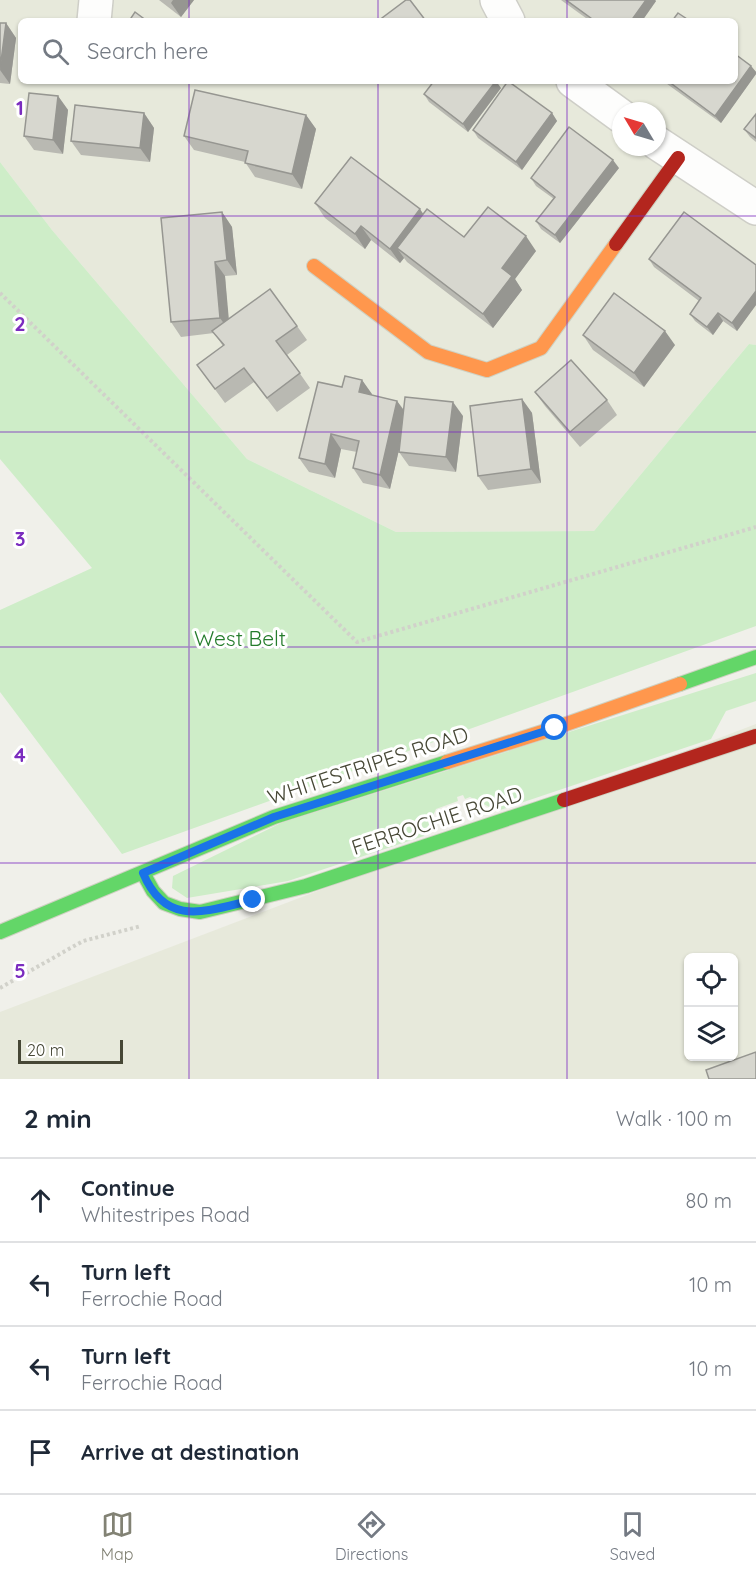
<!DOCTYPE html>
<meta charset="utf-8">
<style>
body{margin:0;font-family:Quicksand,sans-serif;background:#f6f6f7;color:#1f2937}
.controls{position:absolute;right:18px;bottom:18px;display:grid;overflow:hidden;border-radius:9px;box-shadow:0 2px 4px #0004}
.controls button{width:54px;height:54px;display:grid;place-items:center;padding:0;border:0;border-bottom:2px solid #e0e1e3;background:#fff;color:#1f2937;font:30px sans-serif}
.compass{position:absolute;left:612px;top:102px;width:54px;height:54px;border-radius:50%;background:#fff;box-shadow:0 2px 4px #0004;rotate:308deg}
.scale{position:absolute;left:18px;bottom:15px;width:105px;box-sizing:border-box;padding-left:6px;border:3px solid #464735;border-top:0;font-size:16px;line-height:21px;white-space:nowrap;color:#464735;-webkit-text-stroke:4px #fff;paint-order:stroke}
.stop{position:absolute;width:18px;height:18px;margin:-14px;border:4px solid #1a73e8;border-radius:50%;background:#fff}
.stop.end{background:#1a73e8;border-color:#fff;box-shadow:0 2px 6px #0008}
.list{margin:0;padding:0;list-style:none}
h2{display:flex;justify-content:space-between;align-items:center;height:78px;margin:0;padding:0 24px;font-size:26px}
h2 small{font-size:20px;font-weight:400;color:#747a83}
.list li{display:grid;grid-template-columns:39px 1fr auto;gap:18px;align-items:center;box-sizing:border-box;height:84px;padding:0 24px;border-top:2px solid #e0e1e3}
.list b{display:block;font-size:22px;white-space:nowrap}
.list p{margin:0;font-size:20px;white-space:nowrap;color:#747a83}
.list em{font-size:20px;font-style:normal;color:#747a83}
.icon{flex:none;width:33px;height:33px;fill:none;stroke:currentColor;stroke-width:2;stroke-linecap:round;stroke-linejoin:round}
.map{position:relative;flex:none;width:756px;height:1079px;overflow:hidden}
.search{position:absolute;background:#fff;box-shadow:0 2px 4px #0004;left:18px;right:18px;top:18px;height:66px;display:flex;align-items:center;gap:15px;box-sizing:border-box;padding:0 21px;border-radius:9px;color:#747a83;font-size:22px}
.sheet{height:414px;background:#fff}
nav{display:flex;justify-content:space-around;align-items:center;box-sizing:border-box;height:84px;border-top:2px solid #e0e1e3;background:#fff;font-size:16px;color:#747a83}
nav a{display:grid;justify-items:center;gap:3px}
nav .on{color:#828274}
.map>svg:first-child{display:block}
</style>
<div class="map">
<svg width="756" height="1079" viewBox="0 0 756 1079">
<rect width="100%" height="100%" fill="#f0f0ea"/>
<!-- residential -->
<g fill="#e7e9db" fill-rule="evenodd">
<path d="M0,0H756V345L749,344L594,531L396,532L247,459L52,230L0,162ZM21,21H735V81H21ZM621,111H657V147H621Z"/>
<path d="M756,724V1079H0V1012ZM688,957H734V1056H688Z"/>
</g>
<!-- green -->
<g fill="#ceedc8">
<polygon points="0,162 52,230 247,459 396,532 594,531 749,344 756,345 756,626 122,854 0,692 0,610 92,568 0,459"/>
<polygon points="756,673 756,701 726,711 711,739 497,811 470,797 465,799 463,795 457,797 458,801 436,809 424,836 288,881 187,898 172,888 173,876 281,823"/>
</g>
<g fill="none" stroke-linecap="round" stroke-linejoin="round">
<defs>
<g id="street">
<polyline points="497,0 508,21"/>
<polyline points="94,21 96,0"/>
<polyline points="573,81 621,116"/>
<polyline points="657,143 756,208"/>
</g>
<g id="fast">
<polyline points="680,684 756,657"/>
<polyline points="143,873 153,891 164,903 180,909 200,912 306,886 564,800"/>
<polyline points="0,932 274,817 447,762"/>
</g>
<g id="slow">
<polyline points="314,266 428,352 487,370 541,348 616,244"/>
<polyline points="447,762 555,728 680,684"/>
</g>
<g id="jam">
<polyline points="616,244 678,158"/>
<polyline points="564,800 756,736"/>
</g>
</defs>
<!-- street casing -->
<use href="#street" stroke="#cecec7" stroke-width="36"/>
<!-- fast casing -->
<use href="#fast" stroke="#cfd1c2" stroke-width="16"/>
<!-- slow casing -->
<use href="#slow" stroke="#cfd1c2" stroke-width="16"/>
<!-- jam casing -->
<use href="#jam" stroke="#cfd1c2" stroke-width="16"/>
<!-- path -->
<g stroke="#d1d1ca" stroke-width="4" stroke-dasharray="3 3" stroke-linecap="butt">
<polyline points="0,293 357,642 756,527"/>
<polyline points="0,988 83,941 141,926"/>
</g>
<!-- street -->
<use href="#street" stroke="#fdfdfc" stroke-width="33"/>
<!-- fast -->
<use href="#fast" stroke="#63d668" stroke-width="14"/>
<!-- slow -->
<use href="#slow" stroke="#ff974d" stroke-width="14"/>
<!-- jam -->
<use href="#jam" stroke="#b3261e" stroke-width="14"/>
</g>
<!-- wall -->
<g fill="#b9b9b2">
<polygon points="159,0 194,0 181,17"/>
<polygon points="561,0 655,0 656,1 642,21 590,21"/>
<polygon points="0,23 6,23 16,38 10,84 0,83"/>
<polygon points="751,66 756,72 756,74 721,123 663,81 735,81"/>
<polygon points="501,88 468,132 429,102 424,94"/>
<polygon points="58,96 68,110 63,154 34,150 24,136"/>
<polygon points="144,113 154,128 150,162 81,155 71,141"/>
<polygon points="552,113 557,121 522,170 478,138 473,130"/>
<polygon points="756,114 756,142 750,137 744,129"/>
<polygon points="306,115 316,129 302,189 255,177 245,162 194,150 184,136"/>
<polygon points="619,168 560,243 541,229 536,221 554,199 536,186 531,178"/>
<polygon points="315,203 423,214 464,237 536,251 515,279 522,290 493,328 407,262 404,258 400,263 371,240 365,249 325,218"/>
<polygon points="222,212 232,227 237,275 225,276 228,319 297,326 307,340 287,355 310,388 277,412 254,382 225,403 197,365 223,346 214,333 181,337 171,322"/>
<polygon points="649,259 756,265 756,305 737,331 723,321 713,335 695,321 690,314 699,301 654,267"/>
<polygon points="583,335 675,345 644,387 593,350"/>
<polygon points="362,380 372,395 397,401 404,410 463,416 456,472 409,466 399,452 399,449 390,489 363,483 353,468 357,452 341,449 335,478 309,472 299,458 342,387"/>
<polygon points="535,392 607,400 617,415 580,447 545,406"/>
<polygon points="522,399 532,413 541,483 488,490 478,476"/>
</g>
<!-- shaded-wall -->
<g fill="#969691">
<polygon points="173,0 194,0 181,17 171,3"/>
<polygon points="646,0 655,0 656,1 642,21 631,21"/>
<polygon points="6,23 16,38 10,84 0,70"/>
<polygon points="751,66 756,72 756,74 721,123 715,116"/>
<polygon points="496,81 501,88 468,132 463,124"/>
<polygon points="58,96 68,110 63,154 53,140"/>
<polygon points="144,113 154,128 150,162 140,148"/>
<polygon points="552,113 557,121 522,170 516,162"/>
<polygon points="306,115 316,129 302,189 292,174"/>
<polygon points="613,160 619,168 560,243 555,235"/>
<polygon points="420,209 430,224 397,248 404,258 400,263 390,249"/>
<polygon points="222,212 232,227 237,275 227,260"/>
<polygon points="361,226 371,240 365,249 355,234"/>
<polygon points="526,236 536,251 515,279 522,290 493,328 483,314 502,268"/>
<polygon points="215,262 225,276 230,332 220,318"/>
<polygon points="756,291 756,305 737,331 732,323"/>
<polygon points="718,313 723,321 713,335 707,327"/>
<polygon points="665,331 675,345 644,387 634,373"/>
<polygon points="362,380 372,394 369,406 359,392"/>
<polygon points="522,399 532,413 541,483 531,469"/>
<polygon points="397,401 407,415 390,489 380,475"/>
<polygon points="453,402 463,416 456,472 446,457"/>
<polygon points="331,434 341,449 335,478 325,464"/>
</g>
<!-- building -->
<g fill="#d7d7cf" stroke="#969691" stroke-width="1.5">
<polygon points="406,0 410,0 426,21 378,21"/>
<polygon points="566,0 646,0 631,21 595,21"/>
<polygon points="135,12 147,21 129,21"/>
<polygon points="678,13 690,21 672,21"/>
<polygon points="0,23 6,23 0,69"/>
<polygon points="735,54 751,66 715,116 668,81 735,81"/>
<polygon points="434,81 496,81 463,124 424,94"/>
<polygon points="508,81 552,113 516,162 473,130"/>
<polygon points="195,90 306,115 292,174 245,163 248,151 184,136"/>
<polygon points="29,93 58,96 53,140 24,136"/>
<polygon points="75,105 144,113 140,148 71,141"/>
<polygon points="756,114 756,138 744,129"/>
<polygon points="569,127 613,160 555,235 536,221 555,197 531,178"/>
<polygon points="351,157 420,209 390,249 361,226 355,234 315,203"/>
<polygon points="488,207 526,236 502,268 512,276 483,314 397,248 427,209 464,237"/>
<polygon points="222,212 227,260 215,262 220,318 171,322 161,218"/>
<polygon points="684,212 756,265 756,291 732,323 718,313 707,327 690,314 701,298 649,259"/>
<polygon points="270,289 297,326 276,341 300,373 267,398 244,368 215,389 197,365 224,345 212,331"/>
<polygon points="614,293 665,331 634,373 583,335"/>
<polygon points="571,360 607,400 570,432 535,392"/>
<polygon points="345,376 362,380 359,392 397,401 380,475 353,468 359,441 331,434 325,464 299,458 318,382 342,387"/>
<polygon points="405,397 453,402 446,457 399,452"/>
<polygon points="522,399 531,469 478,476 470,406"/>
<polygon points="756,1052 756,1079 709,1079 706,1070"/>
</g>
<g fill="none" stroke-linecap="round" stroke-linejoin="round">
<!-- route -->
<path stroke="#1a73e8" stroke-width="8" d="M253,900C206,911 166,928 143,873L274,817L555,728"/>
</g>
<!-- grid -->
<path fill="none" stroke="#7b2cbf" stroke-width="1.5" stroke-opacity="0.55" d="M189,0V21M378,0V21M567,0V21M189,81V1079M378,81V1079M567,81V1079M0,216H756M0,432H756M0,647H756M0,863H756"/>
<g text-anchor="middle" stroke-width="6" stroke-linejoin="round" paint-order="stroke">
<!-- park labels -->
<g font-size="21" fill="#257c2c" stroke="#fff">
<text x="240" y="646">West Belt</text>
</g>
<!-- street labels -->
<g font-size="21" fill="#464735" stroke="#fff">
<text transform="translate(368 766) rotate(-18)" y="7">WHITESTRIPES ROAD</text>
<text transform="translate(437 821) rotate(-18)" y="7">FERROCHIE ROAD</text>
</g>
</g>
<g font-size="20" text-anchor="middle" font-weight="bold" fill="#7b2cbf" stroke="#fff" stroke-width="6" stroke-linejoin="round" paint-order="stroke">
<text x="20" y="115">1</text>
<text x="20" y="331">2</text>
<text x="20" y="546">3</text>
<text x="20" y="762">4</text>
<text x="20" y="978">5</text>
</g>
</svg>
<div class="controls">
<button><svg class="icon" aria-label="locate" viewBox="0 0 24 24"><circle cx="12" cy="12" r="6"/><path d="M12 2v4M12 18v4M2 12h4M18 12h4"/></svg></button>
<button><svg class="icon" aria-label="layers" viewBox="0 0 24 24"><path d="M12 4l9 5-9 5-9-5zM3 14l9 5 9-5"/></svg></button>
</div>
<svg class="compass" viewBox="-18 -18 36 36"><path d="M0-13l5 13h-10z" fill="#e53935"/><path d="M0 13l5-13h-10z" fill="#747a83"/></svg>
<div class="scale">20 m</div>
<div class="stop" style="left:555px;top:728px"></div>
<div class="stop end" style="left:253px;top:900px"></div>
<div class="search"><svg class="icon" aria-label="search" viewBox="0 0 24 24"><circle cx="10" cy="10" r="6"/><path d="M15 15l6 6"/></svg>Search here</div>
</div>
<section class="sheet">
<h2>2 min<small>Walk · 100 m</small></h2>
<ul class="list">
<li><svg class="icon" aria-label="ahead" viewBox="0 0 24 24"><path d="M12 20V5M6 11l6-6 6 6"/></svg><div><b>Continue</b><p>Whitestripes Road</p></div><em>80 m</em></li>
<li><svg class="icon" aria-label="left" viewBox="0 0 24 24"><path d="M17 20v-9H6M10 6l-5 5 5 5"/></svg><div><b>Turn left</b><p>Ferrochie Road</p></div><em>10 m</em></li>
<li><svg class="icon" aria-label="left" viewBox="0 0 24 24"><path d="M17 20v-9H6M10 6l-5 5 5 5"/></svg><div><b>Turn left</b><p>Ferrochie Road</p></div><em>10 m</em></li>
<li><svg class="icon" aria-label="arrive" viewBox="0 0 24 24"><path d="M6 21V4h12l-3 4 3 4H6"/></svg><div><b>Arrive at destination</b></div></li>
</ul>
</section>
<nav>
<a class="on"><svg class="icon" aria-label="map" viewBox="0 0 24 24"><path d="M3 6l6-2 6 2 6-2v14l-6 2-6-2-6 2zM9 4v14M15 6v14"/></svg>Map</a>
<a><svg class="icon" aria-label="directions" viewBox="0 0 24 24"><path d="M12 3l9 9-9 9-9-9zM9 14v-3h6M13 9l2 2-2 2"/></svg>Directions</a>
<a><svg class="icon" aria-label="saved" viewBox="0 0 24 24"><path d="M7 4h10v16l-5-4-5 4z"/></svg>Saved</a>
</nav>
